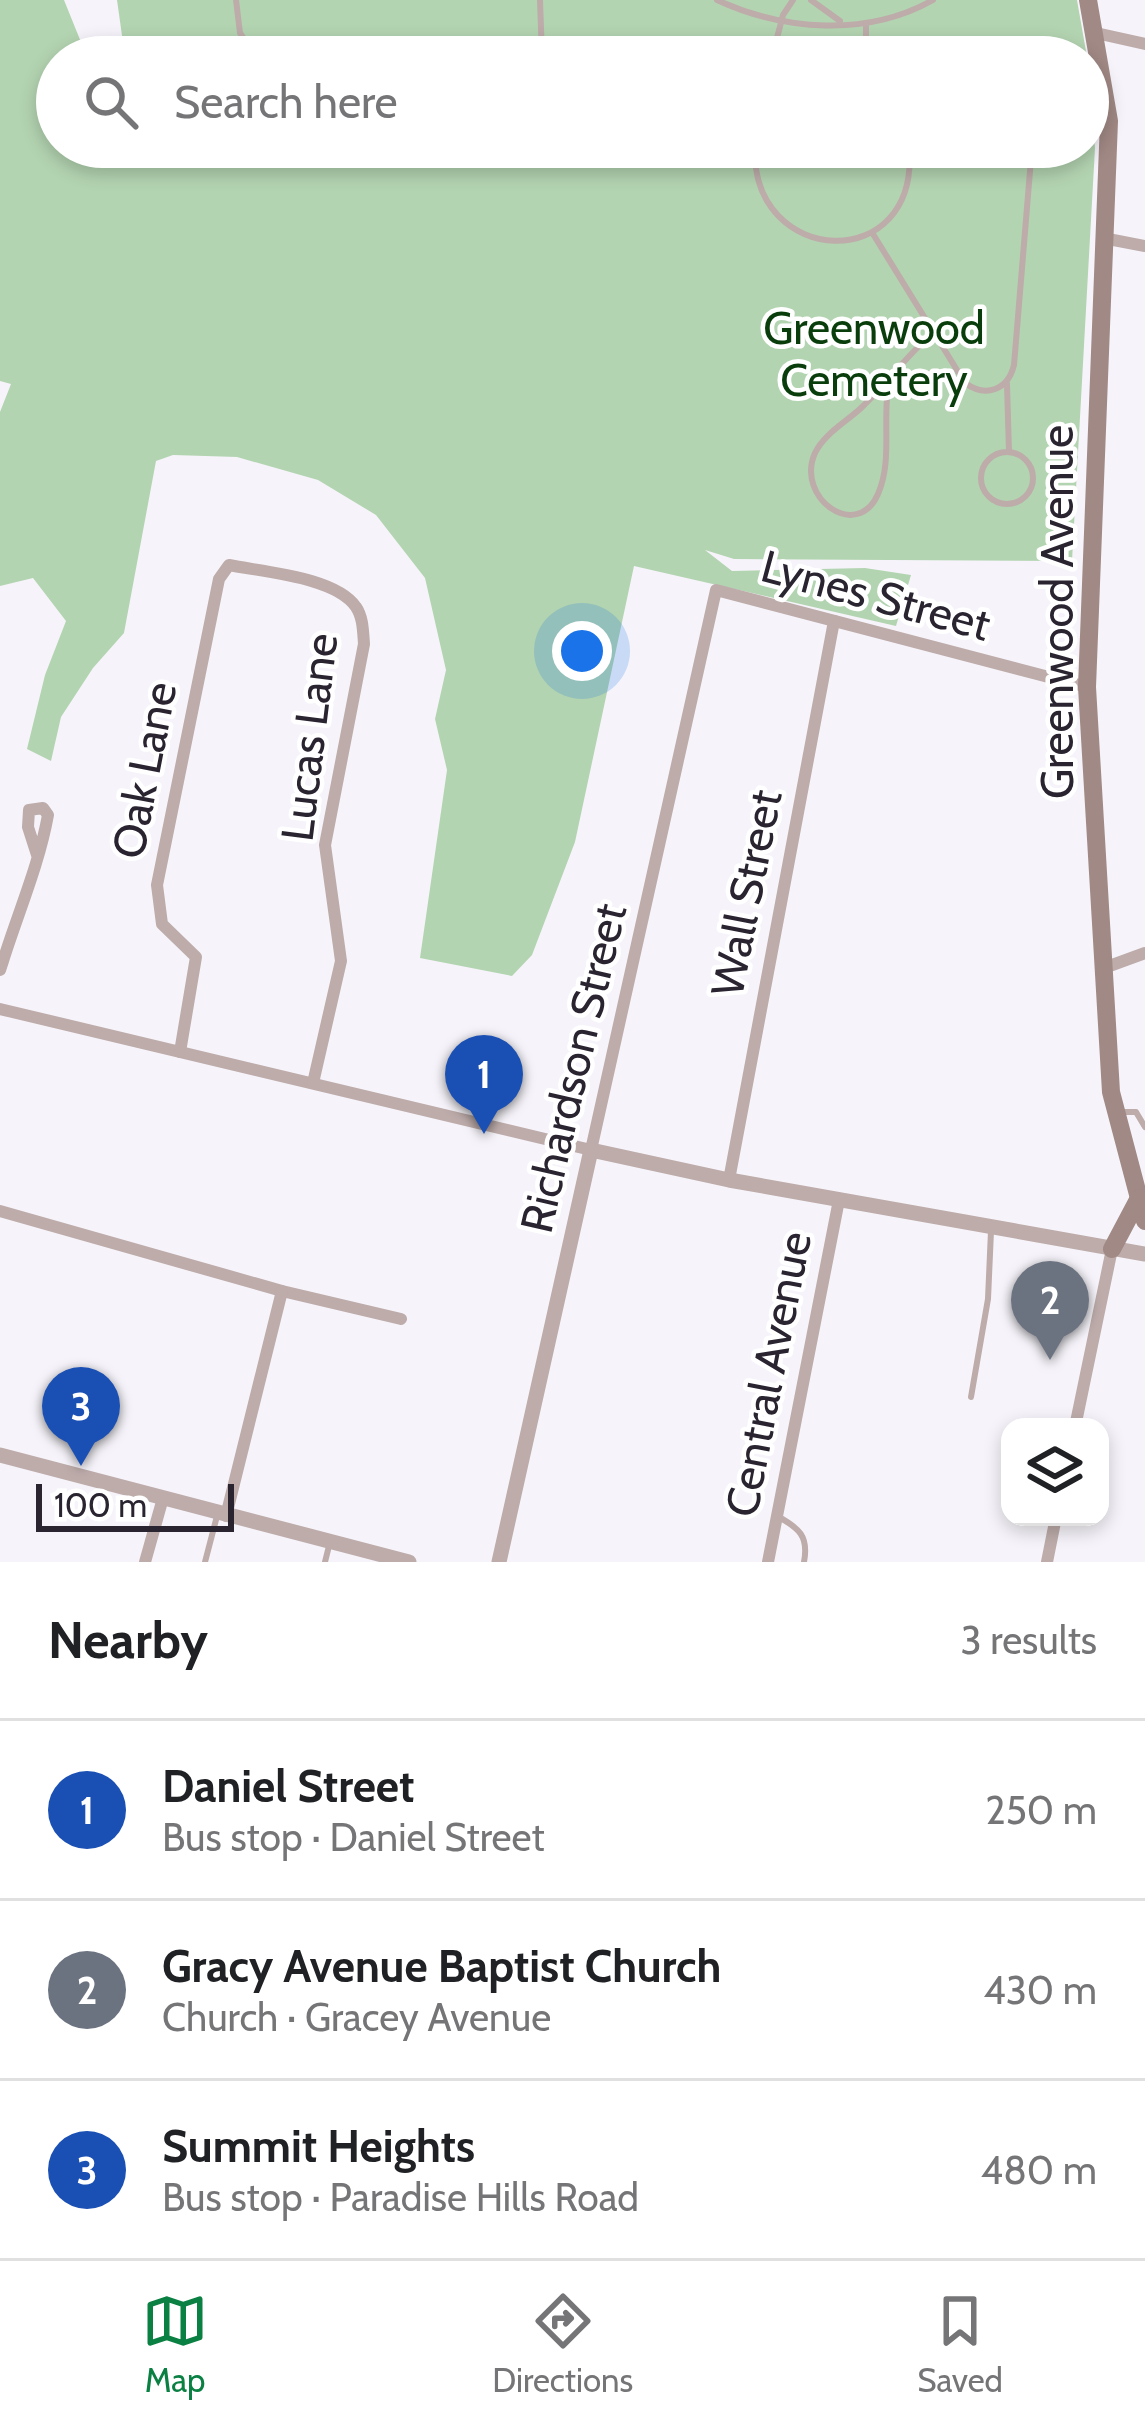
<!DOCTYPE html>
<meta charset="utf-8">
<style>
body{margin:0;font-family:Cabin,sans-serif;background:#f6f6f6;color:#202124}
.controls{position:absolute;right:36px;bottom:36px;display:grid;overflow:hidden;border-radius:24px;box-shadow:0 6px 18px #0003}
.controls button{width:108px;height:108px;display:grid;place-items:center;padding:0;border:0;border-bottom:3px solid #e0e0e0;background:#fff;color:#202124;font:60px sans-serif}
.scale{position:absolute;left:36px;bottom:30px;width:198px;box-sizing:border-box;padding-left:12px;border:6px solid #292430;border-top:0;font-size:33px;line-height:42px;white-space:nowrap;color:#292430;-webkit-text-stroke:9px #fff;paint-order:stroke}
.you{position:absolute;left:582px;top:651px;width:42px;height:42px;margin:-30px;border:9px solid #fff;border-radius:50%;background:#1a73e8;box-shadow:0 0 0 18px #1a73e833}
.badge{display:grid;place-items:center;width:78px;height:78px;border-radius:50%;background:#0b8043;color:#fff;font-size:39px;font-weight:700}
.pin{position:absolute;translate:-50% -99px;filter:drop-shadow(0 3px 6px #0008)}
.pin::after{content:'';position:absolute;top:63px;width:42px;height:36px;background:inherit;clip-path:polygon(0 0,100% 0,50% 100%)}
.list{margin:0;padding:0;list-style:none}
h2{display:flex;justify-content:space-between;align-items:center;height:156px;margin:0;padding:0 48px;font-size:51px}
h2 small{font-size:39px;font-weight:400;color:#757577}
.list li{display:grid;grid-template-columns:78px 1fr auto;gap:36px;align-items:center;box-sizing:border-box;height:180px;padding:0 48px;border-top:3px solid #e0e0e0}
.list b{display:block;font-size:45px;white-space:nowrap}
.list p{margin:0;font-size:39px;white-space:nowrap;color:#757577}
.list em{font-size:39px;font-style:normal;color:#757577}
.icon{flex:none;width:66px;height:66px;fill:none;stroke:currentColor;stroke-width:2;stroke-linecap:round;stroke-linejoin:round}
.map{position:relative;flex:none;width:1145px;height:1562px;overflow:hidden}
.search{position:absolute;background:#fff;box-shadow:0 6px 18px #0003;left:36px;right:36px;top:36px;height:132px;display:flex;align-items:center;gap:30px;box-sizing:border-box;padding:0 42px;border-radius:66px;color:#757577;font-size:45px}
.sheet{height:696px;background:#fff}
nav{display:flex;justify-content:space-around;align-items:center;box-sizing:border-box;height:168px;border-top:3px solid #e0e0e0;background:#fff;font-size:33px;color:#757577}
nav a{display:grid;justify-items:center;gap:6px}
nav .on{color:#0b8043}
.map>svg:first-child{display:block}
</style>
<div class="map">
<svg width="1145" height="1562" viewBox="0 0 1145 1562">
<rect width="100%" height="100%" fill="#f6f4fa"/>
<!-- green -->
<g fill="#b3d4b1">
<polygon points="0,0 64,0 87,57 57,57 57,147 1088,147 1088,64 1095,148 1072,561 734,559 705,550 732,571 865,568 911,575 896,626 634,566 575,842 532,955 512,976 420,958 447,770 435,719 446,670 425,578 376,515 318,480 237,457 173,455 156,461 124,633 93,668 61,717 51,761 27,749 45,675 66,621 33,578 0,586 0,412 11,384 0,381"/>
<polygon points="117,0 1077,0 1087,57 125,57"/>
</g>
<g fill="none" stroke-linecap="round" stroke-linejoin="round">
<!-- service -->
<g stroke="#bdacaa" stroke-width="6">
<polyline points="236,0 240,33 256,57"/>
<polyline points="540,0 542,57"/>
<path d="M717,0C784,31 868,37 933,0"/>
<polyline points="811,0 840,21"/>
<polyline points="772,57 783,15 793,0"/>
<polyline points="866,57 866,25"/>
<path d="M755,147C750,268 921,276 909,147"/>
<path d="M873,234L965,383C986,398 1008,390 1014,365L1032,147"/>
<path d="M891,376C880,414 894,458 878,494C857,542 795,498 815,453C824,434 846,422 861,408C881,389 898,367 918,347L933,337"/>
<polyline points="1007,384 1009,452"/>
<circle cx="1007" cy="478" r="26"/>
<polyline points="1121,1112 1136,1112 1145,1127"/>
<polyline points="971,1397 988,1299 991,1231"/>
<path d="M777,1516C799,1528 809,1536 804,1562"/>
<polyline points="205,1562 217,1516"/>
<polyline points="325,1562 330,1542"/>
</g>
<!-- minor -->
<g stroke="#bdacaa" stroke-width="12">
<polyline points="1096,33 1145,44"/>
<polyline points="1103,238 1145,246"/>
<polyline points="1104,968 1145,953"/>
<path d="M0,970L3,961C18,913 39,865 48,815L43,808L29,810L28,827L37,855"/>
<polyline points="0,1009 591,1150 716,590 1087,687"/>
<path d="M180,1052L196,957L162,924L157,885L219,579L229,565C263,572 336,577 356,607C363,617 363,631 364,644L325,845L341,961L313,1083"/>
<polyline points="729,1180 834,621"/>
<polyline points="0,1211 282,1291 401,1319"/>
<polyline points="1075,1427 1112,1249"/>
<polyline points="226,1516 282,1291"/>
<polyline points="145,1562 163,1498"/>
<polyline points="768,1562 839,1200"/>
<polyline points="1047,1562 1056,1517"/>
</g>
<!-- tertiary -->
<g stroke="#bdacaa" stroke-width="15">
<polyline points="0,1455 409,1562"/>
<polyline points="499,1562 591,1150 729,1180 1145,1254"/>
</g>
<!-- secondary -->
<g stroke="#a18985" stroke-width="18">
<polyline points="1088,0 1109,121 1087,687 1111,1092 1145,1221"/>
<polyline points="1112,1249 1139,1198"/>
</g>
</g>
<g text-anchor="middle" stroke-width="9" stroke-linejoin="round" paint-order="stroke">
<!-- park labels -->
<g font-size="45" fill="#093d0b" stroke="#fff">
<text x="874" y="344">Greenwood<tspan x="874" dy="52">Cemetery</tspan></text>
</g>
<!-- street labels -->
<g font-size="45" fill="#292430" stroke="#fff">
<text transform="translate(876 595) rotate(15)" y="16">Lynes Street</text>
<text transform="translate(1057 612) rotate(-90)" y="16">Greenwood Avenue</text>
<text transform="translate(309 737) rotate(-83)" y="16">Lucas Lane</text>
<text transform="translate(144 770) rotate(-79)" y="16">Oak Lane</text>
<text transform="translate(746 893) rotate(-79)" y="16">Wall Street</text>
<text transform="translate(573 1068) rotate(-77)" y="16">Richardson Street</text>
<text transform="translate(768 1374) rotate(-79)" y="16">Central Avenue</text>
</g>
</g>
</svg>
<div class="controls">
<button><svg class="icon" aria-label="layers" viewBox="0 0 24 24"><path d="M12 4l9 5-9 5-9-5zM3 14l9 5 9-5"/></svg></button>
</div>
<div class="scale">100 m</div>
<div class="you"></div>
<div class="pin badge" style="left:484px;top:1134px;background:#1a4fb4">1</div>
<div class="pin badge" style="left:1050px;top:1360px;background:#6b7280">2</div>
<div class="pin badge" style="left:81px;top:1466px;background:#1a4fb4">3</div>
<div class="search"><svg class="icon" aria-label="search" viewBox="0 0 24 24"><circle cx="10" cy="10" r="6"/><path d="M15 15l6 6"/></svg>Search here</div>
</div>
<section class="sheet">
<h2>Nearby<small>3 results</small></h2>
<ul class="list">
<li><span class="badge" style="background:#1a4fb4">1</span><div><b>Daniel Street</b><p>Bus stop · Daniel Street</p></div><em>250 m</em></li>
<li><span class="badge" style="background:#6b7280">2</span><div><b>Gracy Avenue Baptist Church</b><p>Church · Gracey Avenue</p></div><em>430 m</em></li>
<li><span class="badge" style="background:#1a4fb4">3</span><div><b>Summit Heights</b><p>Bus stop · Paradise Hills Road</p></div><em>480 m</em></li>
</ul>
</section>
<nav>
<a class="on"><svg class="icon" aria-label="map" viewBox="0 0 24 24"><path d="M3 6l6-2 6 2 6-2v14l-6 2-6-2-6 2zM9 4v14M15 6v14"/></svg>Map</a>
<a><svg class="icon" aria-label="directions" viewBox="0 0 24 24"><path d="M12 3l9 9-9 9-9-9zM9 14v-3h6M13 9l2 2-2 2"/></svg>Directions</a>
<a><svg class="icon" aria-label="saved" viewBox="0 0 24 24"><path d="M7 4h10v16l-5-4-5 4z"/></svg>Saved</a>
</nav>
